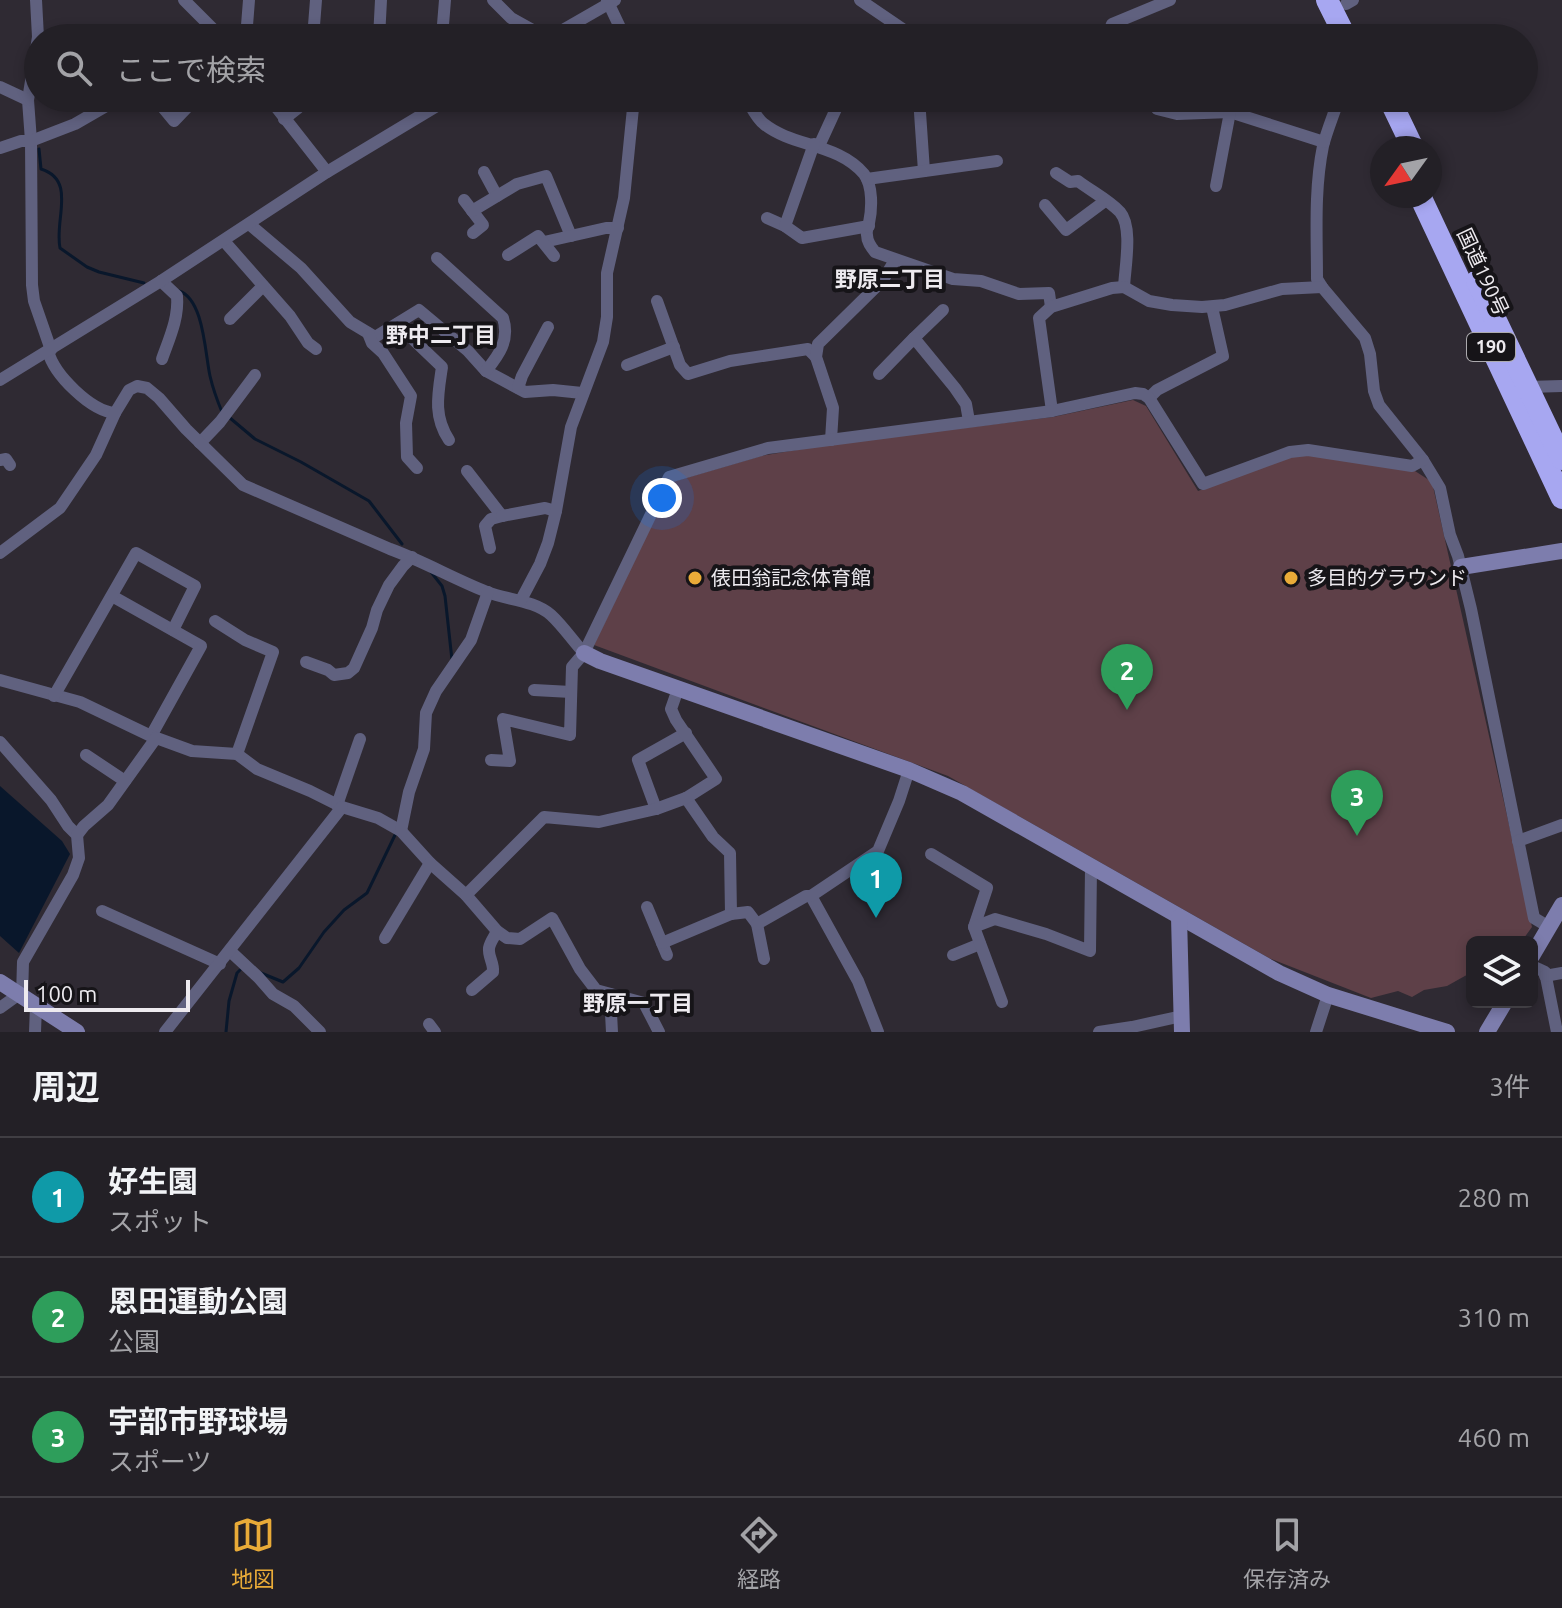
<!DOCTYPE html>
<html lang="ja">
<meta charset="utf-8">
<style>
body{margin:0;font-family:Ubuntu,"Noto Sans JP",sans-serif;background:#2b282e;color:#f1f3f6}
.controls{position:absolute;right:24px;bottom:24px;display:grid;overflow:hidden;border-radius:12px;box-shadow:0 4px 12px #0003}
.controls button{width:72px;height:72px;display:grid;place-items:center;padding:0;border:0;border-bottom:2px solid #403e43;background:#232026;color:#f1f3f6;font:40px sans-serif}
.compass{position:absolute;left:1370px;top:136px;width:72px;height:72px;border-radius:50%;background:#232026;box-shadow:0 4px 12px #0003;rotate:237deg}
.scale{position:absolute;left:24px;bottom:20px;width:166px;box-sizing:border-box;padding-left:8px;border:4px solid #edeaef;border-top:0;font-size:22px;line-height:28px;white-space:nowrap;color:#edeaef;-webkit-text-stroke:6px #161418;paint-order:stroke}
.you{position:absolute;left:662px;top:498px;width:28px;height:28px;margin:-20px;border:6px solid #fff;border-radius:50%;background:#1a73e8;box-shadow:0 0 0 12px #1a73e833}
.badge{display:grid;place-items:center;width:52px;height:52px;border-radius:50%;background:#e9ab38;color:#fff;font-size:26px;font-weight:700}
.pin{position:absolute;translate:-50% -66px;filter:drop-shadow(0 2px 4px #0008)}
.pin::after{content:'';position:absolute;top:42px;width:28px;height:24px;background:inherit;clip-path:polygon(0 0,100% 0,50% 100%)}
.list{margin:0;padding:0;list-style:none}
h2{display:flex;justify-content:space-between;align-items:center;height:104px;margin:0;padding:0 32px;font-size:34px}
h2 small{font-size:26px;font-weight:400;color:#a3a3a7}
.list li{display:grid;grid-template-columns:52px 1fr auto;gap:24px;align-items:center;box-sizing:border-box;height:120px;padding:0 32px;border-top:2px solid #403e43}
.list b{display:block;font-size:30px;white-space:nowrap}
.list p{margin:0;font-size:26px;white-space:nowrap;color:#a3a3a7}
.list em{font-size:26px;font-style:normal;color:#a3a3a7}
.icon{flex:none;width:44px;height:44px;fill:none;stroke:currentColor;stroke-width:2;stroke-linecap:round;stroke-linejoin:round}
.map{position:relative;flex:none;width:1562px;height:1032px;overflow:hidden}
.search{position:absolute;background:#232026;box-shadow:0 4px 12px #0003;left:24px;right:24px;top:24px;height:88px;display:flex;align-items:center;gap:20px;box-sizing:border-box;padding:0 28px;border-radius:44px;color:#a3a3a7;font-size:30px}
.sheet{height:464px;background:#232026}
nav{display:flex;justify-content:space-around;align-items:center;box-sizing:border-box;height:112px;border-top:2px solid #403e43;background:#232026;font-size:22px;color:#a3a3a7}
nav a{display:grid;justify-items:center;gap:4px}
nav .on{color:#e9ab38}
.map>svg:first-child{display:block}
</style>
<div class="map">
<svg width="1562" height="1032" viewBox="0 0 1562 1032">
<rect width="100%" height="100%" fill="#2f2a33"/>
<!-- green -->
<polygon fill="#5e4048" points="1133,400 1146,406 1198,491 1290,457 1310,455 1415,471 1432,482 1532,927 1521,942 1472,942 1472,972 1447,986 1424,990 1412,997 1398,991 1371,998 1269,958 948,776 594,645 672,482 761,456 832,444 1053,417"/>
<!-- water -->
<polygon fill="#09172b" points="0,786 62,841 70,854 19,953 0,936"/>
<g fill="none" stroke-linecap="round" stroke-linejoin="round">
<!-- stream -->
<g stroke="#09172b" stroke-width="3">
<path d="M39,149L41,169C77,180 54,220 60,248L87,267L99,272L144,283"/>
<path d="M179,291C204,299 205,354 210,376C213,389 217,400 222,412"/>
<polyline points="230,418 255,439 301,462 369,501 402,544"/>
<polyline points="431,572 442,586 445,596 452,660"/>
<polyline points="261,973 283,982 299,968 324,932 344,910 367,893 396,833"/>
<polyline points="226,1032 229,1001 237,973 240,970"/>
</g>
<!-- street -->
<g stroke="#60617f" stroke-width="12">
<polyline points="36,0 38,37 28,100 31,141 32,285 34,301 51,350"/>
<polyline points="184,0 222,38"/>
<polyline points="493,0 511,18 547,38"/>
<polyline points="607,0 625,38"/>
<polyline points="860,0 904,30"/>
<polyline points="1346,4 1353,0"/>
<polyline points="442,37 445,0"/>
<polyline points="246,38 249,0"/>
<polyline points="313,38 316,0"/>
<polyline points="379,38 381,0"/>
<polyline points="549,38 615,0"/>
<polyline points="1107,38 1112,24 1170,0"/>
<polyline points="0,87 28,100"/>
<polyline points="155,98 174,121 196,98"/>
<polyline points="269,98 327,172"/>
<path d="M746,98C751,106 756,118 764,124C792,147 838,143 864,174C873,186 872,209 869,223C868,227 866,231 867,235C867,242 871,247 875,252L953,279L981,281L1019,294L1049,293L1051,307"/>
<polyline points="919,98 924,171"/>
<path d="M1339,98C1334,114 1327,130 1323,146C1314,190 1317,235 1317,279L1322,287L1365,338L1370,354L1374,391L1379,405L1423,460L1440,488L1450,535L1458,556L1471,609L1534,918L1549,927"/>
<polyline points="1157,109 1177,114 1230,112 1324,142"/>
<polyline points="284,119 298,108 306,98"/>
<polyline points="819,146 841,98"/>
<polyline points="0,148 21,141 31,141 75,124 120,98"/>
<polyline points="484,172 497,196"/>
<path d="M1056,173L1070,182L1078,181C1091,191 1109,200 1120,212C1133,227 1125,267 1124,287"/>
<polyline points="867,179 997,161"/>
<polyline points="1216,186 1230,112"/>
<polyline points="464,200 483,225 473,233"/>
<polyline points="1045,205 1066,230 1105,201"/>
<polyline points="472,211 517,184 546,176 571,236"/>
<polyline points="767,218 785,226 802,238 869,226"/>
<polyline points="249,224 301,268 350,322 375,337 419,310 468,351 486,371 525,392 553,390 582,393"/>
<polyline points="785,226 814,144"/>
<polyline points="224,241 290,316 308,343 316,349"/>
<polyline points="544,242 606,228 618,228"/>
<polyline points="508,255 538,236 554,256"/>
<path d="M437,258L503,318C510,340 499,355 486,371"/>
<path d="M161,281L177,296C179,318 169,339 162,359"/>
<polyline points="657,301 680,365 688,374 730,361 808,349 816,357"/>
<polyline points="230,319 263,286"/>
<path d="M397,324L442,367C438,394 433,416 449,440"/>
<polyline points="368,333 372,343 383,353 411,396 406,423 407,457 417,468"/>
<polyline points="914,338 943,310"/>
<path d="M48,351C54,375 91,411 115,413"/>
<polyline points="627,365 674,347"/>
<polyline points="879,374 914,338 955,388 966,404 969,421"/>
<polyline points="0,380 161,281 327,172 450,98"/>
<polyline points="1528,387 1562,386"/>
<polyline points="518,388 522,376 548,327"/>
<polyline points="1149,398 1157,390 1223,356 1212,307"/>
<polyline points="1052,411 1039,318 1051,307 1112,288 1124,287 1149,301 1172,305 1202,307 1225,305 1282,289 1322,287"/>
<polyline points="831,440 833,408 816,357 818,344 883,280 895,260"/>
<polyline points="200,443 220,422 255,375"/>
<polyline points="0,460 6,459 10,465"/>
<polyline points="467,471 502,516 491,519 485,526 490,548"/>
<polyline points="502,516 545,508 556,511"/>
<path d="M0,553L60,508L96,455L115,413L129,390L137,386L147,388L159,398L186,429L243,485L390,549C423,561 454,579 487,592C507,600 534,600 551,615C563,626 573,641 584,653"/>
<polyline points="112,596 201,646 151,736"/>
<polyline points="521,600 540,564 548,543 556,511 571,427 603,342 607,317 607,273 624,198 634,98"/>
<polyline points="215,621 245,640 273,652 237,754"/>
<polyline points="306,662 328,670 334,675 348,673 354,668 372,628 377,610 389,585 403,566 412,557"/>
<polyline points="0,680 80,702 151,736 192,751 237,754 257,769 310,791 342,807 378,818 401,831 430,863 466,895 497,931 507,938 520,939 552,918 580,969 596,990 644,1003 659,1032"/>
<polyline points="534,690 571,692"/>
<polyline points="54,696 136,553 195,586 173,630"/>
<polyline points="0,742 51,800 68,826 77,835 79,858 73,875 23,962 22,997"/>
<polyline points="86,755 125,781"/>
<polyline points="491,760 510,761 503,719 570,735 572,667 584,653 669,477 768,448 1052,411 1135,393 1143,394 1149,398 1203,484 1290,452 1308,450 1412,466 1423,460"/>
<polyline points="686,798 713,837 730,853 731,914 748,912 757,924 764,959"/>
<polyline points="337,805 360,739"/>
<polyline points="656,809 638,760 686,733"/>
<polyline points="401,831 409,792 424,749 426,713 436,691 471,640 488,592"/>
<polyline points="77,835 84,826 108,805 156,738"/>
<polyline points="1518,841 1562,825"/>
<polyline points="931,854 987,888 974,927"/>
<polyline points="466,895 544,817 599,822 656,809 686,798 716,779 676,720 671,709 678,689"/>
<polyline points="811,896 858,981 878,1032"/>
<polyline points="647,907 667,955"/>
<polyline points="102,911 220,964"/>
<polyline points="757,924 806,896 811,896 878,851 899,801 909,770"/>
<polyline points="385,938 430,863"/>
<polyline points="662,943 731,914"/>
<polyline points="230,951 258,977 273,994 294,1006 320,1032"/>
<polyline points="953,955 980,944"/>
<polyline points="1532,966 1545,972 1557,1032"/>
<polyline points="1545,976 1562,973"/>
<path d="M472,990L493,972C494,963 488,957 489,948C490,942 495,936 497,931"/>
<polyline points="610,994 612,1032"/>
<polyline points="1002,1002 974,927 995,919 1046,934 1090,951 1091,868"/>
<polyline points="0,1008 18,995"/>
<polyline points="429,1024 435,1032"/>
<polyline points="35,1032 36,1006"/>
<polyline points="165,1032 342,807"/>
<polyline points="1099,1032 1132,1027 1182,1016"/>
<polyline points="1316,1032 1328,995"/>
</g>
<!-- secondary -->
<g stroke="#7d7dad" stroke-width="16">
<polyline points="1461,567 1562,551"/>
<polyline points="584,653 600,661 909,770 962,793 1279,973 1328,995 1447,1032"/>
<polyline points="1179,917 1182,1032"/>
<polyline points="1532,956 1562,905"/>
<polyline points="0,982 77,1032"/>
<polyline points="1487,1032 1505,1002"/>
</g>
<!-- highway -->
<g stroke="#a7a7f1" stroke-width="22">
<polyline points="1327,0 1346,38"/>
<polyline points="1389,98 1413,148"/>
<polyline points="1420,196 1562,498"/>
<polyline points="1477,281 1562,459"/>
</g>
</g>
<!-- markers -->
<g fill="#e9ab38" stroke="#161418" stroke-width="3">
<circle cx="695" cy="578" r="8"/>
<circle cx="1291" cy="578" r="8"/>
</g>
<g text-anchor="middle" stroke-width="8" stroke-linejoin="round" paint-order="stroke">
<!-- shield labels -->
<rect fill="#161418" stroke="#acaaae" stroke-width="2" x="1467" y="333" width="48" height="28" rx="6"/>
<g font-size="18" font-weight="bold" fill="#edeaef">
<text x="1491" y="353">190</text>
</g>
<!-- street labels -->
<g font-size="20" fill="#edeaef" stroke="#161418">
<text transform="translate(1483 272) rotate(65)" y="7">国道190号</text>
</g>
<!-- poi labels -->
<g font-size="20" fill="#edeaef" stroke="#161418" text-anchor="start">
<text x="711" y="585">俵田翁記念体育館</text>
<text x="1307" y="585">多目的グラウンド</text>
</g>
<!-- neighbourhood labels -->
<g font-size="22" font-weight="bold" fill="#edeaef" stroke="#161418">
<text x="890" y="287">野原二丁目</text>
<text x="441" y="343">野中二丁目</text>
<text x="638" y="1011">野原一丁目</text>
</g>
</g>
</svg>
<div class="controls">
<button><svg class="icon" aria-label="layers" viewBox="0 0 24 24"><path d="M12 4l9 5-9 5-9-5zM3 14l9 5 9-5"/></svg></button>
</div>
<svg class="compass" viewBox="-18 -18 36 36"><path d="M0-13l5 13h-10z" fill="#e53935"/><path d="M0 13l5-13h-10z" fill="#a3a3a7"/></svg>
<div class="scale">100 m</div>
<div class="you"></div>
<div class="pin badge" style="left:876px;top:918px;background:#0f9aa8">1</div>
<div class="pin badge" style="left:1127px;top:710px;background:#2e9e5b">2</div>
<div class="pin badge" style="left:1357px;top:836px;background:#2e9e5b">3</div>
<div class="search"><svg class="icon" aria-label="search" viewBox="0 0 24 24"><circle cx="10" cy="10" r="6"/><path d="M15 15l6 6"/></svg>ここで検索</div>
</div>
<section class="sheet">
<h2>周辺<small>3件</small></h2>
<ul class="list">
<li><span class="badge" style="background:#0f9aa8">1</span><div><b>好生園</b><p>スポット</p></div><em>280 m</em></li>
<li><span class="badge" style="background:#2e9e5b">2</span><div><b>恩田運動公園</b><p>公園</p></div><em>310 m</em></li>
<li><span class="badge" style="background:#2e9e5b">3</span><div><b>宇部市野球場</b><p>スポーツ</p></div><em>460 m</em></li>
</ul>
</section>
<nav>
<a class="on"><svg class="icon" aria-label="map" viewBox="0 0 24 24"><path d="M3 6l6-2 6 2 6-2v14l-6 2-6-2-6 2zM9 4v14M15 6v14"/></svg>地図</a>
<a><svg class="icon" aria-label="directions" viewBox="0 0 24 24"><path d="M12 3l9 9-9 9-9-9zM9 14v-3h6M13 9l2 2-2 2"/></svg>経路</a>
<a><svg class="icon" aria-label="saved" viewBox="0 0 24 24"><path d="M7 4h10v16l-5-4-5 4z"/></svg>保存済み</a>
</nav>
